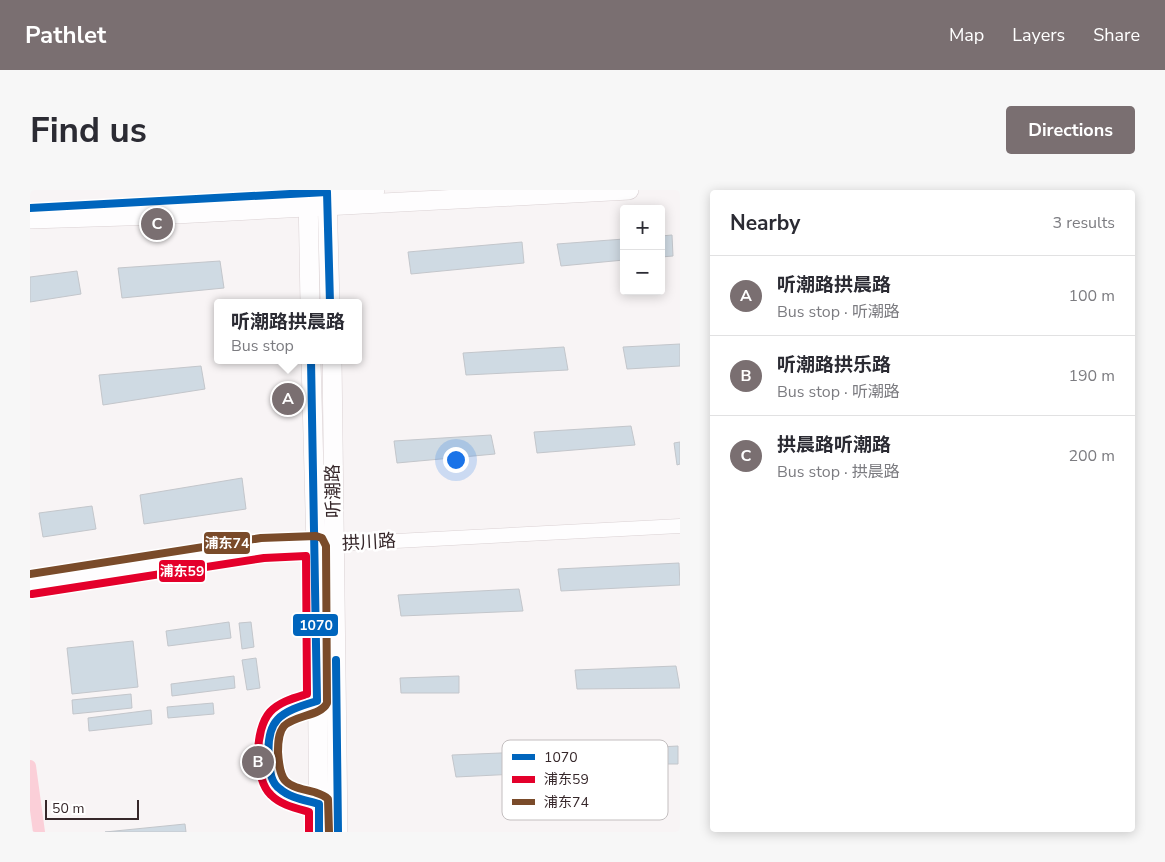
<!DOCTYPE html>
<meta charset="utf-8">
<style>
body{margin:0;font-family:"Nunito Sans","Noto Sans SC",sans-serif;background:#f7f7f7;color:#2b2b33}
.controls{position:absolute;right:15px;top:15px;display:grid;overflow:hidden;border-radius:5px;box-shadow:0 2px 12px #0003}
.controls button{width:45px;height:45px;display:grid;place-items:center;padding:0;border:0;border-bottom:1px solid #e1e1e2;background:#fff;color:#2b2b33;font:25px sans-serif}
.scale{position:absolute;left:15px;bottom:12px;width:94px;box-sizing:border-box;padding-left:5px;border:2px solid #36272a;border-top:0;font-size:14px;line-height:18px;white-space:nowrap;color:#36272a;-webkit-text-stroke:4px #fff;paint-order:stroke}
.you{position:absolute;left:425px;top:269px;width:18px;height:18px;margin:-12px;border:4px solid #fff;border-radius:50%;background:#1a73e8;box-shadow:0 0 0 8px #1a73e833}
.badge{display:grid;place-items:center;width:32px;height:32px;border-radius:50%;background:#7a6f71;color:#fff;font-size:16px;font-weight:700}
.pin{position:absolute;translate:-50% -50%;border:2px solid #fff;box-shadow:0 1px 5px #0006}
.popup{position:absolute;left:184px;top:109px;width:148px;height:65px;box-sizing:border-box;display:grid;place-content:center;border-radius:5px;background:#fff;filter:drop-shadow(0 1px 4px #0005);font-size:16px;white-space:nowrap;color:#7c7c81}
.popup b{font-size:19px;color:#2b2b33}
.popup::after{content:'';position:absolute;left:50%;top:100%;margin-left:-10px;border:10px solid transparent;border-top-color:#fff}
.list{margin:0;padding:0;list-style:none}
h2{display:flex;justify-content:space-between;align-items:center;height:65px;margin:0;padding:0 20px;font-size:21px}
h2 small{font-size:16px;font-weight:400;color:#7c7c81}
.list li{display:grid;grid-template-columns:32px 1fr auto;gap:15px;align-items:center;box-sizing:border-box;height:80px;padding:0 20px;border-top:1px solid #e1e1e2}
.list b{display:block;font-size:19px;white-space:nowrap}
.list p{margin:0;font-size:16px;white-space:nowrap;color:#7c7c81}
.list em{font-size:16px;font-style:normal;color:#7c7c81}
.map{position:relative;flex:none;width:650px;height:642px;overflow:hidden;border-radius:5px}
header{display:flex;align-items:center;gap:30px;box-sizing:border-box;height:70px;padding:0 25px;background:#7a6f71;color:#fff}
header strong{font-size:24px}
nav{display:flex;gap:28px;margin-inline-start:auto;font-size:18px}
.intro{display:flex;align-items:center;justify-content:space-between;box-sizing:border-box;height:120px;padding:0 30px}
h1{margin:0;font-size:35px}
.button{padding:12px 22px;border-radius:5px;background:#7a6f71;color:#fff;font-size:18px;font-weight:700}
main{display:flex;gap:30px;padding:0 30px}
aside{flex:1;background:#fff;border-radius:5px;box-shadow:0 2px 12px #0003}
.map>svg:first-child{display:block}
</style>
<header>
<strong>Pathlet</strong>
<nav><a>Map</a><a>Layers</a><a>Share</a></nav>
</header>
<div class="intro"><h1>Find us</h1><a class="button">Directions</a></div>
<main>
<div class="map">
<svg width="650" height="642" viewBox="0 0 650 642">
<rect width="100%" height="100%" fill="#f8f4f5"/>
<g fill="none" stroke-linecap="round" stroke-linejoin="round">
<!-- canal -->
<polyline stroke="#fbcfd8" stroke-width="12" points="0,576 9,642"/>
</g>
<!-- building -->
<g fill="#cfdae3" stroke="#c3c6cb">
<polygon points="642,45 643,66 631,67 631,46"/>
<polygon points="594,49 594,70 531,76 527,54"/>
<polygon points="492,52 494,73 381,84 378,62"/>
<polygon points="190,71 194,98 92,108 88,78"/>
<polygon points="47,81 51,104 0,112 0,87"/>
<polygon points="650,154 650,176 597,179 593,157"/>
<polygon points="534,157 538,180 436,185 433,163"/>
<polygon points="171,176 175,199 73,215 69,185"/>
<polygon points="601,236 605,255 507,263 504,242"/>
<polygon points="461,245 465,264 367,273 364,251"/>
<polygon points="650,252 650,274 647,275 644,253"/>
<polygon points="212,288 216,319 114,334 110,305"/>
<polygon points="62,316 66,339 13,347 9,323"/>
<polygon points="649,373 650,395 531,401 528,379"/>
<polygon points="489,399 493,421 371,426 368,405"/>
<polygon points="199,432 201,448 138,456 136,441"/>
<polygon points="221,432 224,457 212,459 209,433"/>
<polygon points="103,451 108,497 42,504 37,458"/>
<polygon points="226,468 230,498 217,500 212,470"/>
<polygon points="646,476 650,498 547,499 545,480"/>
<polygon points="204,486 205,498 142,506 141,494"/>
<polygon points="429,486 429,503 371,503 370,488"/>
<polygon points="101,504 102,518 43,524 42,510"/>
<polygon points="183,513 184,524 138,528 137,517"/>
<polygon points="121,520 122,534 59,541 58,528"/>
<polygon points="648,556 648,574 590,574 590,559"/>
<polygon points="544,560 547,581 426,587 422,565"/>
<polygon points="155,634 156,642 75,642"/>
</g>
<g fill="none" stroke-linecap="round" stroke-linejoin="round">
<defs>
<path id="lane" d="M286,512C249,523 234,529 239,571C240,580 241,593 249,599C259,608 275,610 288,614"/>
<polyline id="street" points="0,394 233,358 650,336"/>
<g id="secondary">
<polyline points="263,4 345,0"/>
<polyline points="278,4 280,113"/>
<polyline points="297,4 300,113"/>
<polyline points="0,29 127,25 599,0"/>
<polyline points="281,170 286,356 289,642"/>
<polyline points="302,170 308,642"/>
</g>
</defs>
<!-- lane casing -->
<use href="#lane" stroke="#dad1d3" stroke-width="8"/>
<!-- street casing -->
<use href="#street" stroke="#dad1d3" stroke-width="15"/>
<!-- secondary casing -->
<use href="#secondary" stroke="#dad1d3" stroke-width="20"/>
<!-- lane -->
<use href="#lane" stroke="#fefdfe" stroke-width="7"/>
<!-- street -->
<use href="#street" stroke="#fefdfe" stroke-width="14"/>
<!-- secondary -->
<use href="#secondary" stroke="#fefdfe" stroke-width="19"/>
<defs>
<g id="bus-1">
<polyline points="0,18 297,2 300,113"/>
<path d="M281,170L287,511C250,522 235,529 239,571C240,582 241,593 250,599C260,608 276,610 289,614V642"/>
<polyline points="306,470 308,642"/>
</g>
<path id="bus-2" d="M2,404L234,368L276,366L277,504C264,508 249,512 240,522C224,540 224,589 241,605C251,615 265,618 279,622V642"/>
<path id="bus-3" d="M0,384L231,348L286,346L292,348L296,356L297,513C291,526 265,525 254,536C248,543 248,554 248,562C250,594 255,595 284,602C290,604 294,605 298,609L299,642"/>
</defs>
<!-- bus-1 casing -->
<use href="#bus-1" stroke="#fff" stroke-width="11"/>
<!-- bus-2 casing -->
<use href="#bus-2" stroke="#fff" stroke-width="11"/>
<!-- bus-3 casing -->
<use href="#bus-3" stroke="#fff" stroke-width="11"/>
<!-- bus-1 -->
<use href="#bus-1" stroke="#0065bd" stroke-width="8"/>
<!-- bus-2 -->
<use href="#bus-2" stroke="#e4002b" stroke-width="8"/>
<!-- bus-3 -->
<use href="#bus-3" stroke="#7a4b2a" stroke-width="8"/>
</g>
<g text-anchor="middle" stroke-width="5" stroke-linejoin="round" paint-order="stroke">
<!-- street labels -->
<g font-size="18" fill="#36272a" stroke="#fff">
<text transform="translate(303 301) rotate(-91)" y="6">听潮路</text>
<text transform="translate(339 352) rotate(-3)" y="6">拱川路</text>
</g>
</g>
<!-- legend -->
<rect x="472" y="550" width="166" height="80" rx="8" fill="#fff" stroke="#c3bebf" stroke-width="1"/>
<rect x="482" y="564" width="23" height="6" fill="#0065bd"/>
<rect x="482" y="586" width="23" height="7" fill="#e4002b"/>
<rect x="482" y="609" width="23" height="6" fill="#7a4b2a"/>
<g font-size="14" fill="#36272a">
<text x="514" y="572">1070</text>
<text x="514" y="594">浦东59</text>
<text x="514" y="617">浦东74</text>
</g>
<g stroke="#fff" stroke-width="2">
<rect x="173" y="341" width="48" height="24" rx="5" fill="#7a4b2a"/>
<rect x="128" y="369" width="48" height="24" rx="5" fill="#e4002b"/>
<rect x="262" y="423" width="47" height="24" rx="5" fill="#0065bd"/>
</g>
<g font-size="14" text-anchor="middle" font-weight="bold" fill="#fff">
<text x="197" y="358">浦东74</text>
<text x="152" y="386">浦东59</text>
<text x="286" y="440">1070</text>
</g>
</svg>
<div class="controls">
<button>+</button>
<button>−</button>
</div>
<div class="scale">50 m</div>
<div class="you"></div>
<div class="pin badge" style="left:258px;top:209px">A</div>
<div class="popup"><b>听潮路拱晨路</b>Bus stop</div>
<div class="pin badge" style="left:228px;top:572px">B</div>
<div class="pin badge" style="left:127px;top:34px">C</div>
</div>
<aside>
<h2>Nearby<small>3 results</small></h2>
<ul class="list">
<li><span class="badge">A</span><div><b>听潮路拱晨路</b><p>Bus stop · 听潮路</p></div><em>100 m</em></li>
<li><span class="badge">B</span><div><b>听潮路拱乐路</b><p>Bus stop · 听潮路</p></div><em>190 m</em></li>
<li><span class="badge">C</span><div><b>拱晨路听潮路</b><p>Bus stop · 拱晨路</p></div><em>200 m</em></li>
</ul>
</aside>
</main>
